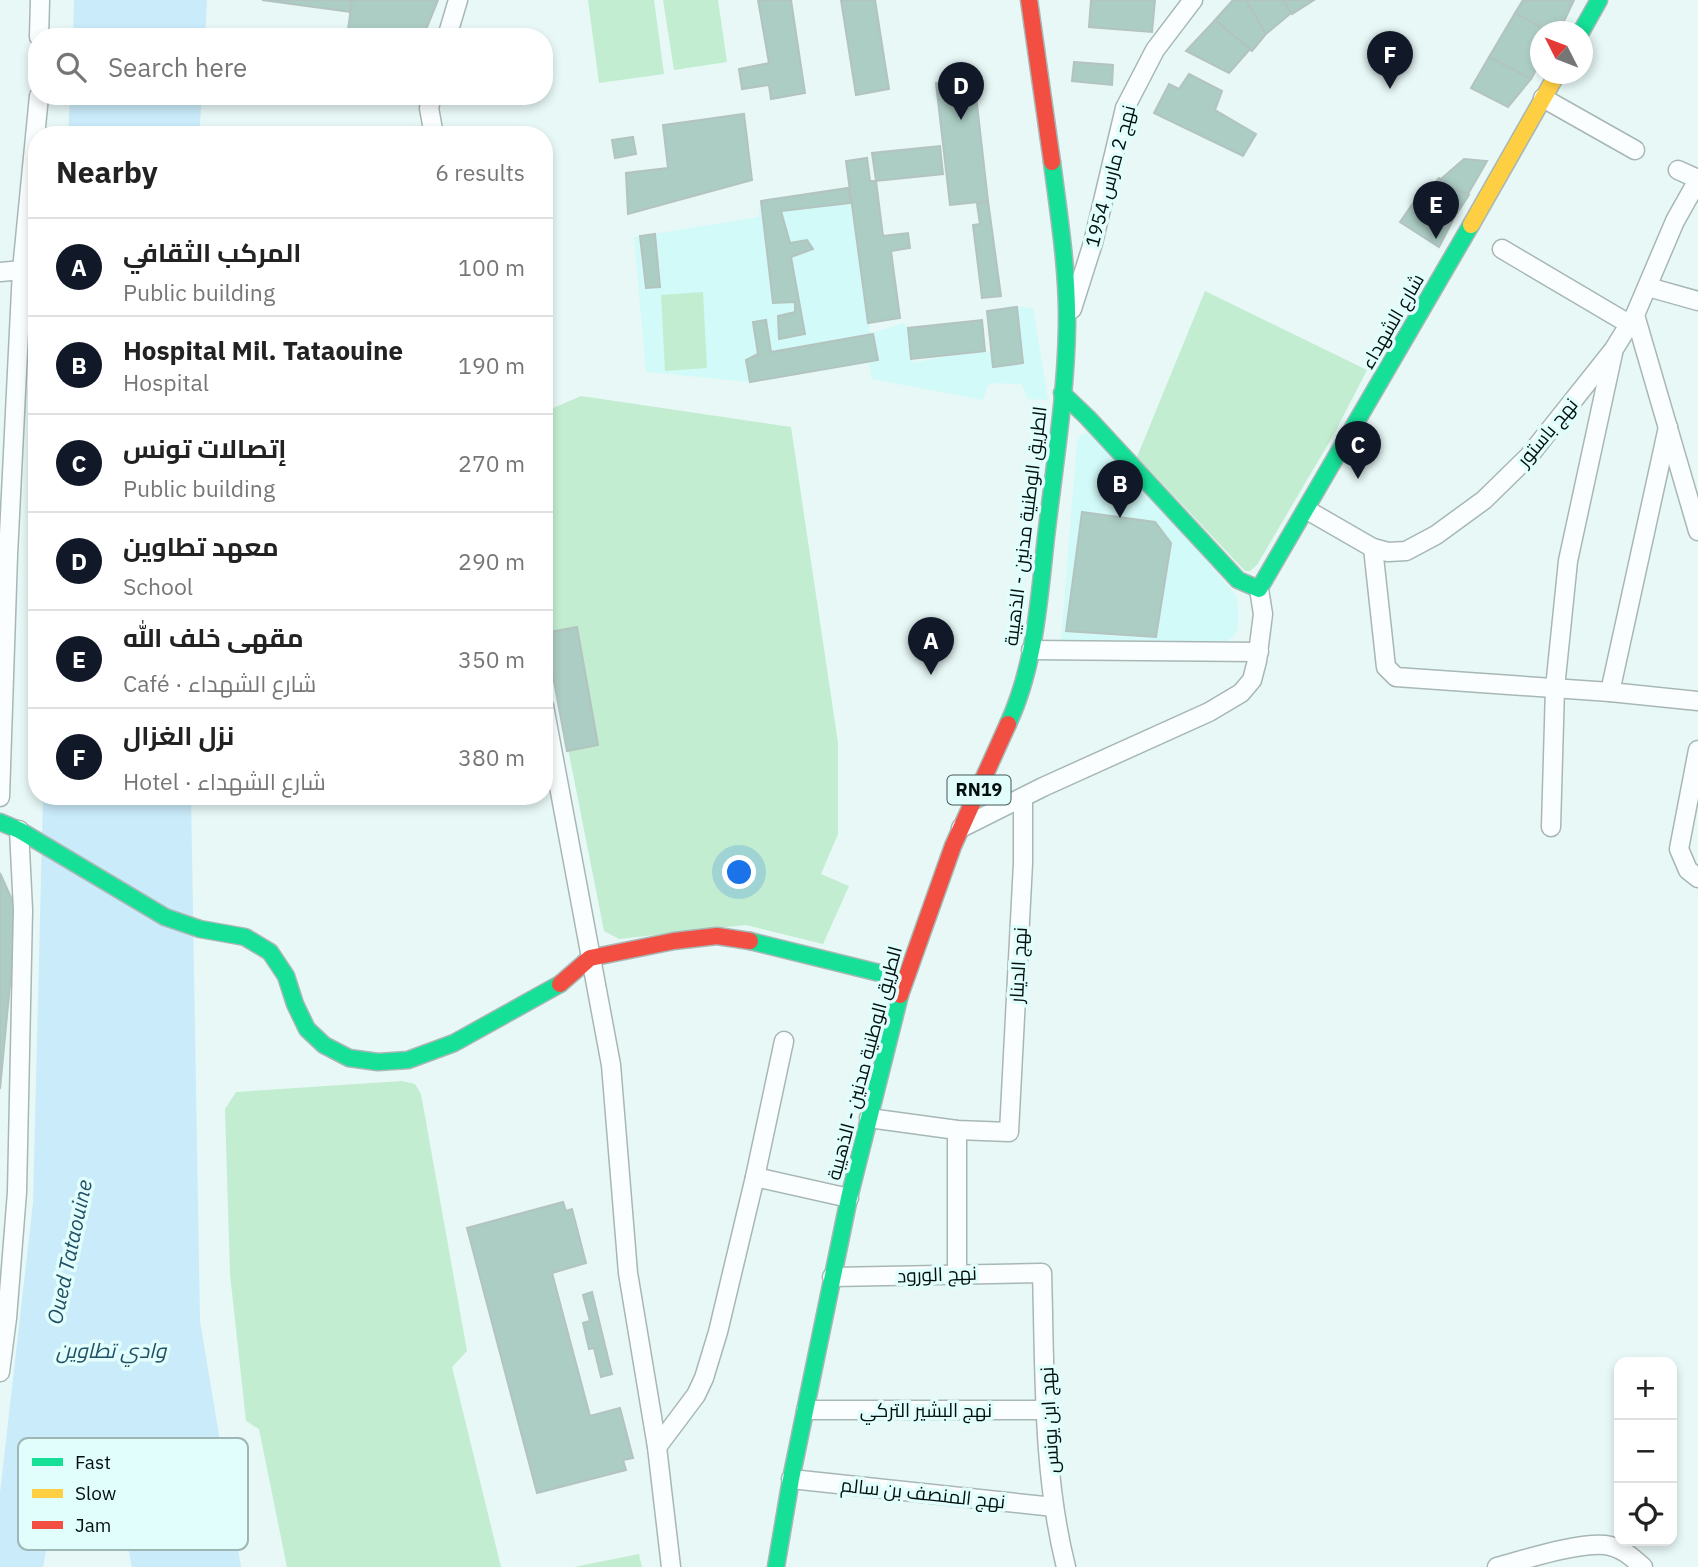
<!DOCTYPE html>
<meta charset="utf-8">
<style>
body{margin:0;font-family:"IBM Plex Sans",Cairo,sans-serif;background:#f2f2f2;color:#222}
.controls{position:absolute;right:21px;bottom:21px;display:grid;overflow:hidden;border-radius:14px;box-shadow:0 4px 10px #0003}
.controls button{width:63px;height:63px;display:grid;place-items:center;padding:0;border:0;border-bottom:2px solid #e0e0e0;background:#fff;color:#222;font:35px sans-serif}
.compass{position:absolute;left:1530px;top:21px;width:63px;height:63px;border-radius:50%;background:#fff;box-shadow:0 4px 10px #0003;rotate:312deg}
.you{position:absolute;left:740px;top:873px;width:24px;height:24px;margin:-18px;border:5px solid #fff;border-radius:50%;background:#1a73e8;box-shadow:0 0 0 10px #1a73e833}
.badge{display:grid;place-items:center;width:46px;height:46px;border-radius:50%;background:#111827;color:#fff;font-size:23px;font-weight:700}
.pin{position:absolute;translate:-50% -58px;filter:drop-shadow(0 2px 4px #0008)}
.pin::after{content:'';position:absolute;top:37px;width:24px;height:21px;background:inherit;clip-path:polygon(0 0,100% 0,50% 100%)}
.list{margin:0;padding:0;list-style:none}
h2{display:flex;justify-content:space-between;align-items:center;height:91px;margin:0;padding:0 28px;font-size:30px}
h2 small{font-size:23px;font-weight:400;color:#767676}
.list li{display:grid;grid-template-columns:46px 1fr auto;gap:21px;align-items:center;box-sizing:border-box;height:98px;padding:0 28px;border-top:2px solid #e0e0e0}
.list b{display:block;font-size:26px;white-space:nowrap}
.list p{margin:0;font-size:23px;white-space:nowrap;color:#767676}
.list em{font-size:23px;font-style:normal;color:#767676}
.icon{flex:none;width:38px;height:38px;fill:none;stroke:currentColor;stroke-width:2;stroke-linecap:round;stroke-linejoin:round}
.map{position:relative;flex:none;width:1698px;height:1567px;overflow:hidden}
.search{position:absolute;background:#fff;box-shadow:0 4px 10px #0003;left:28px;top:28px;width:525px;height:77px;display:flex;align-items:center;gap:18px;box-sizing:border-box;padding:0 24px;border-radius:28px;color:#767676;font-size:26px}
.panel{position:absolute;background:#fff;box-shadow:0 4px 10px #0003;left:28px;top:126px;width:525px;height:679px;border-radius:28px}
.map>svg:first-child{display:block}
</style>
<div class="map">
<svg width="1698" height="1567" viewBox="0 0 1698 1567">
<rect width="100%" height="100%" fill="#e7f8f6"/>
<!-- built -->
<g fill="#d2faf8">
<polygon points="848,188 870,334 904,323 908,328 913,363 946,356 991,351 987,311 1011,306 1033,308 1048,400 1027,399 1022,384 989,383 983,400 872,379 869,363 750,382 646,372 634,237 758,217 761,201"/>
<polygon points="1087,433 1096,435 1235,594 1238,603 1238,629 1235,635 1227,641 1061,640 1077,442 1082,434"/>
</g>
<!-- green -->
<g fill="#c2edd0">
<polygon points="588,0 654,0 664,74 599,83"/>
<polygon points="663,0 718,0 727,62 674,70"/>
<polygon points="1205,291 1367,370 1334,434 1257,565 1250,571 1245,571 1137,457"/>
<polygon points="703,292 707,368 665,371 661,295"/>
<polygon points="581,396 791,427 838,743 838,834 821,874 849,886 823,944 746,925 619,939 604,931 544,627 544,412"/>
<polygon points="402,1081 415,1084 421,1094 467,1351 452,1367 501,1567 287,1567 259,1429 246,1421 230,1274 225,1109 236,1092"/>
<polygon points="639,1554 642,1567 574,1567"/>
</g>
<!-- water -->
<g fill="#caebfa">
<polygon points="74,0 207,0 205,37 73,37"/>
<polygon points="70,96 202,96 199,135 68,135"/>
<polygon points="43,796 191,796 200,1321 241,1567 132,1567 117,1493 96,1448 78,1439 66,1440 43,1567 0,1567 0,1493 33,1203"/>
</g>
<!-- building -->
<g fill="#accdc4" stroke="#b3c3bf" stroke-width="2">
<polygon points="262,0 352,0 350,12"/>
<polygon points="352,0 438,0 423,37 347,37"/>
<polygon points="758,0 791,0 805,93 771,99 769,85 742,89 739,69 769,63"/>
<polygon points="841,0 875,0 889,89 856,95"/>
<polygon points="1091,0 1155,0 1152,32 1089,27"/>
<polygon points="1233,0 1246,0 1266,34 1252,51 1215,20"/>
<polygon points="1246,0 1283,0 1291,13 1266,34"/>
<polygon points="1283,0 1314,0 1292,14"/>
<polygon points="1523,0 1574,0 1559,32 1550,32 1515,13"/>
<polygon points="1515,13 1550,32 1540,32 1540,63 1531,79 1489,57"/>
<polygon points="1215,20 1250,49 1229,73 1186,51"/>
<polygon points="1489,57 1531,79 1508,107 1471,88"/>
<polygon points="1074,62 1113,65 1112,85 1072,81"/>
<polygon points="1189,74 1222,91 1215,110 1256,134 1243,156 1154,113 1169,84 1179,89"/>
<polygon points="974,78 988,201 950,205 936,83"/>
<polygon points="744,114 752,180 628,214 626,173 668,168 663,125"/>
<polygon points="411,127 412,135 373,135"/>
<polygon points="633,137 636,154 615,158 612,140"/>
<polygon points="940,146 943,174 876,181 872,153"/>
<polygon points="867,158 870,181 876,181 883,236 908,233 910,248 891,251 900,318 868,323 846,161"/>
<polygon points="1464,159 1487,161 1468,194 1452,188 1441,179"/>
<polygon points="1439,178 1452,188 1469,195 1454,218 1421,198"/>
<polygon points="848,188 851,203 781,211 790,243 807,240 813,249 791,257 805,334 779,339 778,316 795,312 795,302 773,303 761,201"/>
<polygon points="1418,196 1454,218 1439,247 1400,222"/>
<polygon points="988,201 1001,296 982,298 973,225 980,224 977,204"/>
<polygon points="655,234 660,287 646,288 640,236"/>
<polygon points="1017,307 1023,363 993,367 987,311"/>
<polygon points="766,320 771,352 873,334 878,360 750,382 746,360 758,354 753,322"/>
<polygon points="982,320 985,351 911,359 908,328"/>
<polygon points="1082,512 1155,522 1171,543 1156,637 1066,631"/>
<polygon points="577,627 598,745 567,751 545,633"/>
<polygon points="0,873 17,911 0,1089"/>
<polygon points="563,1202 566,1211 572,1209 586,1263 552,1273 590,1416 620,1408 633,1458 623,1460 626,1470 537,1493 467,1228"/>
<polygon points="592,1292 612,1374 601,1377 594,1348 589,1349 583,1323 590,1321 583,1295"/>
</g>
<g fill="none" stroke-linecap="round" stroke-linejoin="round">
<defs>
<g id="street">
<polyline points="39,37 40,0"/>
<polyline points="447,37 458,0"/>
<polyline points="432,96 429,108 434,135"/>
<polyline points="1543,98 1635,150"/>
<polyline points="1678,170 1698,179"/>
<polyline points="1502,249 1629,324"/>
<polyline points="0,272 22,270"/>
<polyline points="1648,287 1698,301"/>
<polyline points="1072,309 1093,243 1125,108 1155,50 1193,0"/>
<polyline points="1635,315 1698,531"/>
<polyline points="1307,510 1373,548 1388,552 1406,551 1436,535 1484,500 1529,456 1614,349 1635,315 1675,221 1698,180"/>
<polyline points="1373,548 1386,667 1396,677 1610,692 1698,701"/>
<polyline points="1031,650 1259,652"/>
<polyline points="1610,692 1668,427"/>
<polyline points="544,706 611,1065 628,1273 657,1447 671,1567"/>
<polyline points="1698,750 1679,849 1688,870 1698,878"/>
<polyline points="0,797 8,555 22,270 39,96"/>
<polyline points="1551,827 1555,688 1568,561 1613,353"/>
<polyline points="961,828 1043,787 1209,712 1241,693 1252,680 1257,661 1263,614 1259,589"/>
<polyline points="869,1118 957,1130 1009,1132 1023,863 1023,798"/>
<polyline points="755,1177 849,1198"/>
<polyline points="957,1273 957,1130"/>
<path d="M832,1277L1042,1273C1045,1370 1042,1472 1066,1567"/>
<polyline points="0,1372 7,1318 17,1192 23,910 19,830"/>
<polyline points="806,1410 1046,1410"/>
<polyline points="657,1447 696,1395 704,1378 718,1332 755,1177 784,1041"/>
<polyline points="791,1479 1054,1507"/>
<path d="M1497,1567C1527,1559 1575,1543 1605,1545C1621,1547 1632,1557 1643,1567"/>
</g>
<g id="fast">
<polyline points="1581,32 1599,0"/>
<polyline points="1062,393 1088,418 1238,580 1259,589 1471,225"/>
<path d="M1008,724C1035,666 1039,600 1046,537C1054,468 1066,396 1067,326C1068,271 1059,216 1052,162"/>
<polyline points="0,822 19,830 165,917 200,929 245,937 270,952 286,976 295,1004 307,1029 324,1045 349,1058 378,1062 408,1060 454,1043 560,984"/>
<polyline points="750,941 904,979"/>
<polyline points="776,1567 791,1479 849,1198 900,995"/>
</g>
<polyline id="slow" points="1471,225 1557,74"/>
<g id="jam">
<polyline points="1029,0 1052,162"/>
<polyline points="560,984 590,958 674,941 717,936 750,941"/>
<polyline points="900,995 953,846 1008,724"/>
</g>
</defs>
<!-- street casing -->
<use href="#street" stroke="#a7b7b6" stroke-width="21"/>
<!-- fast casing -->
<use href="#fast" stroke="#a7b7b6" stroke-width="19"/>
<!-- slow casing -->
<use href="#slow" stroke="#a7b7b6" stroke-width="19"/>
<!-- jam casing -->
<use href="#jam" stroke="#a7b7b6" stroke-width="19"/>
<!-- street -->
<use href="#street" stroke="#fbfefe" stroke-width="18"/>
<!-- fast -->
<use href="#fast" stroke="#16e098" stroke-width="16"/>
<!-- slow -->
<use href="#slow" stroke="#ffcf43" stroke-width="16"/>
<!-- jam -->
<use href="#jam" stroke="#f24e42" stroke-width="16"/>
</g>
<g text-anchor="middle" stroke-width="7" stroke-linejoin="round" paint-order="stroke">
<!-- shield labels -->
<rect fill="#e1fefc" stroke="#445756" stroke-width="2" x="947.5" y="775.5" width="63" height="29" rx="5"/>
<g font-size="18" font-weight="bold" fill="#01100f">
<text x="979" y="796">RN19</text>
</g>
<!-- street labels -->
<g font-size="19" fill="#01100f" stroke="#e1fefc">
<text transform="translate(1110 176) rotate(-75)" y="7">نهج 2 مارس 1954</text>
<text transform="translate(1392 321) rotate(-60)" y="7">شارع الشهداء</text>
<text transform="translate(1547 432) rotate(-50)" y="7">نهج باستور</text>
<text transform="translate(1025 526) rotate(-83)" y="7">الطريق الوطنية مدنين - الذهيبة</text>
<text transform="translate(1018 965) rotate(-87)" y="7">نهج الدينار</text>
<text transform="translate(864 1063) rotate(-75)" y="7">الطريق الوطنية مدنين - الذهيبة</text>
<text transform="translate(937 1274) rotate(-2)" y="7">نهج الورود</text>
<text x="926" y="1417">نهج البشير التركي</text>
<text transform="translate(1049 1420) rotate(-93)" y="7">نهج ابن يونس</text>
<text transform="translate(923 1493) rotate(6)" y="7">نهج المنصف بن سالم</text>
</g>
<!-- water labels -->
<g font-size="21" font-style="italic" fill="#215066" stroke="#e1fefc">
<text transform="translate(70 1252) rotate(-78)" y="7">Oued Tataouine</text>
<text x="111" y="1358">وادي تطاوين</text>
</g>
</g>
<!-- legend -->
<rect x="18" y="1438" width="230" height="112" rx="10" fill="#e1fefc" stroke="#9eb7b5" stroke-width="2"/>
<rect x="32" y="1458" width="31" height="8" fill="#16e098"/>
<rect x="32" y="1489" width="31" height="9" fill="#ffcf43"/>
<rect x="32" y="1521" width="31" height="8" fill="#f24e42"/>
<g font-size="19" fill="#01100f">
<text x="75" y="1469">Fast</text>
<text x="75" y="1500">Slow</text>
<text x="75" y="1532">Jam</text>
</g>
</svg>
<div class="controls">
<button>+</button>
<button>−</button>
<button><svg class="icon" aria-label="locate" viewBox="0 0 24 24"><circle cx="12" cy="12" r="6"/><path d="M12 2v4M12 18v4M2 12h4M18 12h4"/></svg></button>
</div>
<svg class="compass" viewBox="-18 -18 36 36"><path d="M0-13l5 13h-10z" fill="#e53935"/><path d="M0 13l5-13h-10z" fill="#767676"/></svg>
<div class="you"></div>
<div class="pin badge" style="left:931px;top:675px">A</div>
<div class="pin badge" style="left:1120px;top:518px">B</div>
<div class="pin badge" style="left:1358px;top:479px">C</div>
<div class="pin badge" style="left:961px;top:120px">D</div>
<div class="pin badge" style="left:1436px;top:239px">E</div>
<div class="pin badge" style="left:1390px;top:89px">F</div>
<div class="search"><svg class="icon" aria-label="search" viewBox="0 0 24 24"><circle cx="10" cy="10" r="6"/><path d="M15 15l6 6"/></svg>Search here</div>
<section class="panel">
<h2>Nearby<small>6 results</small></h2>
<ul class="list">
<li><span class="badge">A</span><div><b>المركب الثقافي</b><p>Public building</p></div><em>100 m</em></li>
<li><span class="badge">B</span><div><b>Hospital Mil. Tataouine</b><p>Hospital</p></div><em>190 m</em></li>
<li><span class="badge">C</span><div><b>إتصالات تونس</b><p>Public building</p></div><em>270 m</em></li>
<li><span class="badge">D</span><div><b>معهد تطاوين</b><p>School</p></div><em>290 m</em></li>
<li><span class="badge">E</span><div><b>مقهى خلف الله</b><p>Café · شارع الشهداء</p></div><em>350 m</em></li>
<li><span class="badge">F</span><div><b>نزل الغزال</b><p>Hotel · شارع الشهداء</p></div><em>380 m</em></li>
</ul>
</section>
</div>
